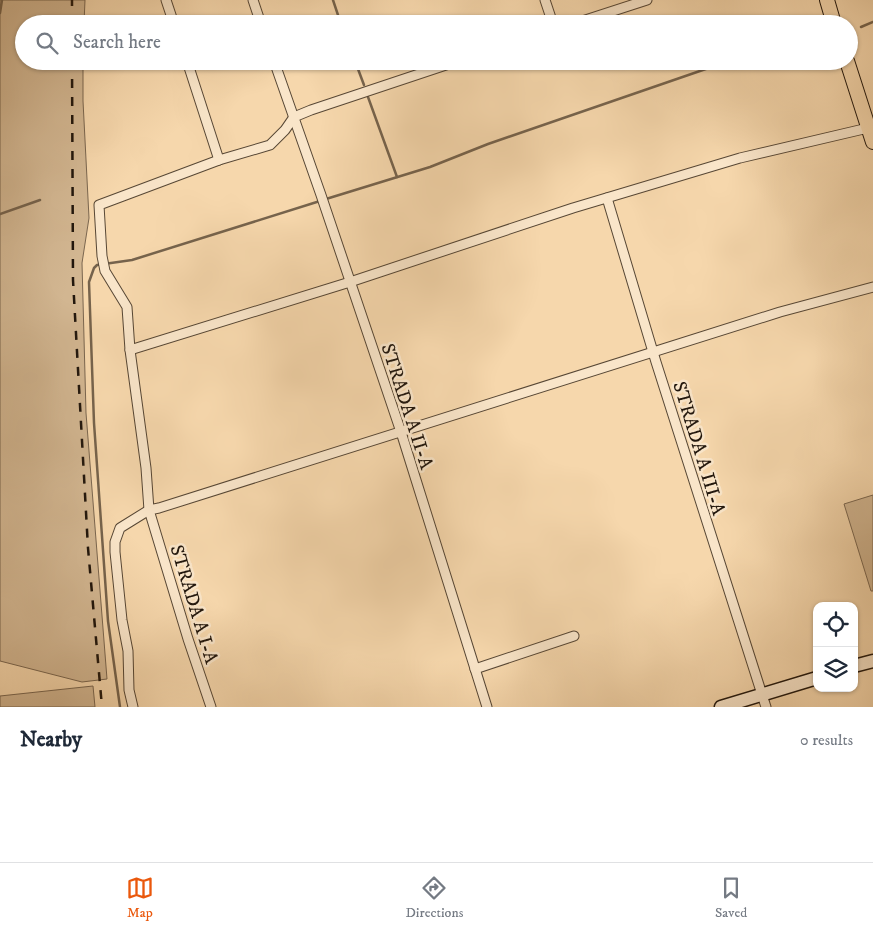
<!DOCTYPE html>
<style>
body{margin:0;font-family:"IM FELL DW Pica",serif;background:#f6f6f7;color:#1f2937}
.controls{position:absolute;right:15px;bottom:15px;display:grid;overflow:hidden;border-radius:10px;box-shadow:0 1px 4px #0004}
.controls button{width:45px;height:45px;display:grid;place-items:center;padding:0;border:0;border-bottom:1px solid #e0e1e3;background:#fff;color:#1f2937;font:25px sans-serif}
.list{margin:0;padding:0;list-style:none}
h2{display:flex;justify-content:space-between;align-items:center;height:65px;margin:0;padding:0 20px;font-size:21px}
h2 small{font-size:16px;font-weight:400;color:#747a83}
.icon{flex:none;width:28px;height:28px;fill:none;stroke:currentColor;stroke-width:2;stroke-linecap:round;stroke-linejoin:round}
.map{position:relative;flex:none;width:873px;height:707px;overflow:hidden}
.search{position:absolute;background:#fff;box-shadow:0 1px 4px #0004;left:15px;right:15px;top:15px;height:55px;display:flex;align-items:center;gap:12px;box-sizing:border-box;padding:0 18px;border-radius:28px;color:#747a83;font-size:19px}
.sheet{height:155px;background:#fff}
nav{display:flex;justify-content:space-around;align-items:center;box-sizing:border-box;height:70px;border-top:1px solid #e0e1e3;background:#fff;font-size:14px;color:#747a83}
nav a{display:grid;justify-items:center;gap:2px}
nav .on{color:#ea580c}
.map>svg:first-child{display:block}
</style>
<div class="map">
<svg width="873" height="707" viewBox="0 0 873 707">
<rect width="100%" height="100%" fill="#f6d7ac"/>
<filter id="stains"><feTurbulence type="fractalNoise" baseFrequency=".004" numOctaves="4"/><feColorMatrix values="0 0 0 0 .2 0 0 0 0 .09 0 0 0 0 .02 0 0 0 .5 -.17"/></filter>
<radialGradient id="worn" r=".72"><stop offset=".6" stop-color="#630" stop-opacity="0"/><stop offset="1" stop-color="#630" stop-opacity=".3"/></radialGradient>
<!-- green -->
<g fill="#d2b691" stroke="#7a664f">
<polygon points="0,0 85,0 84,24 24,24 24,61 83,61 83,101 89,218 82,263 86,413 107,679 82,682 0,661"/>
<polygon points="873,495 873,591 871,591 844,504"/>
<polygon points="93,686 95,707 0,707 0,696"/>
</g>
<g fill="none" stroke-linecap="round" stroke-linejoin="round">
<!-- stream -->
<g stroke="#76634c" stroke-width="2.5">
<polyline points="333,0 341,24"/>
<polyline points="0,13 2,0"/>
<polyline points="861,27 873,22"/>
<polyline points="355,61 364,85"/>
<polyline points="368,97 397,177"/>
<polyline points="326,199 430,167 488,144 729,61"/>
<polyline points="0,214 40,200"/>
<polyline points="120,707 108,621 94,423 89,282 94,268 97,265 132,260 320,201"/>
</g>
<defs>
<g id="street">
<polyline points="166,0 174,24"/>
<polyline points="253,0 261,24"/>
<polyline points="545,0 553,24"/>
<polyline points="573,24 647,0"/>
<polyline points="187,61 219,160"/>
<polyline points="274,61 321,195 401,432 487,707"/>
<polyline points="607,198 656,362 766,707"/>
<polyline points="130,350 350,282 573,208 740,158 868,128"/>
<polyline points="475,669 574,636"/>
<polyline points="133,707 129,690 128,651 122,620 115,552 115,542 120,528 149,510 159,508 780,312 873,287"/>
<polyline points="211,707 188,639 149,510 146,468 130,350 127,307 105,271 102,256 99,205 219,160 270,145 285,130 294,117 311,110 458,61"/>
</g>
<g id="secondary">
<polyline points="854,666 873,661"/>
<polyline points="721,707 817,678"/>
</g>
<g id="primary">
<polyline points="827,0 834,24"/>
<polyline points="847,61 873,142"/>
</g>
</defs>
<!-- street casing -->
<use href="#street" stroke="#574735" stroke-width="11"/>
<!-- secondary casing -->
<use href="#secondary" stroke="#22170d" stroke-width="15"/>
<!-- primary casing -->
<use href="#primary" stroke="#22170d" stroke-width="16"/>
<!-- street -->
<use href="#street" stroke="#f9e5c9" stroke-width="9"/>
<!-- secondary -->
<use href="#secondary" stroke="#f9e5c9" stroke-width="12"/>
<!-- primary -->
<use href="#primary" stroke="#f6d7ac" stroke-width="14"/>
<!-- rail -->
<g stroke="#22170d" stroke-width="2.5" stroke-dasharray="9 9" stroke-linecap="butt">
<polyline points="72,24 72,0"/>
<polyline points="72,61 73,280 88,548 102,707"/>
</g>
</g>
<g text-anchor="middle" stroke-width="5" stroke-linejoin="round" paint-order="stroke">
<!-- street labels -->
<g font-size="19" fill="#22170d" stroke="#f9e5c9">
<text transform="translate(408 406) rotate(72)" y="7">STRADA A II-A</text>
<text transform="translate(700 448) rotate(73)" y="7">STRADA A III-A</text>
<text transform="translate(195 604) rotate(73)" y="7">STRADA A I-A</text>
</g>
</g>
<rect width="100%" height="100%" filter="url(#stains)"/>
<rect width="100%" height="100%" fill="url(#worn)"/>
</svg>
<div class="controls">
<button><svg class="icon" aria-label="locate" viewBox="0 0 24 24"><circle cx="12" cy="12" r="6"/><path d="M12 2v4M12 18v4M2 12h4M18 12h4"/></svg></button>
<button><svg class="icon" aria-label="layers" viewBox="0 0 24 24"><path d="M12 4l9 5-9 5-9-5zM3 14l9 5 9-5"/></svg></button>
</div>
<div class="search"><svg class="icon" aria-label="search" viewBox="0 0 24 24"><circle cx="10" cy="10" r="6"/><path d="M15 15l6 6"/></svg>Search here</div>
</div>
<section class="sheet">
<h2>Nearby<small>0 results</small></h2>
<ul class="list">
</ul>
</section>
<nav>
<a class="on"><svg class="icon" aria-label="map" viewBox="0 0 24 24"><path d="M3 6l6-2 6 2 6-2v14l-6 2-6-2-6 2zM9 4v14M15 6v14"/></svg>Map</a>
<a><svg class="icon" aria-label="directions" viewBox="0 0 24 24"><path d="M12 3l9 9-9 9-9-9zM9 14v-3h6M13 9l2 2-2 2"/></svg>Directions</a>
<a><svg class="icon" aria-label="saved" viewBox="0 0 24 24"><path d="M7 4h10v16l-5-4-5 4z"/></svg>Saved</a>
</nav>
